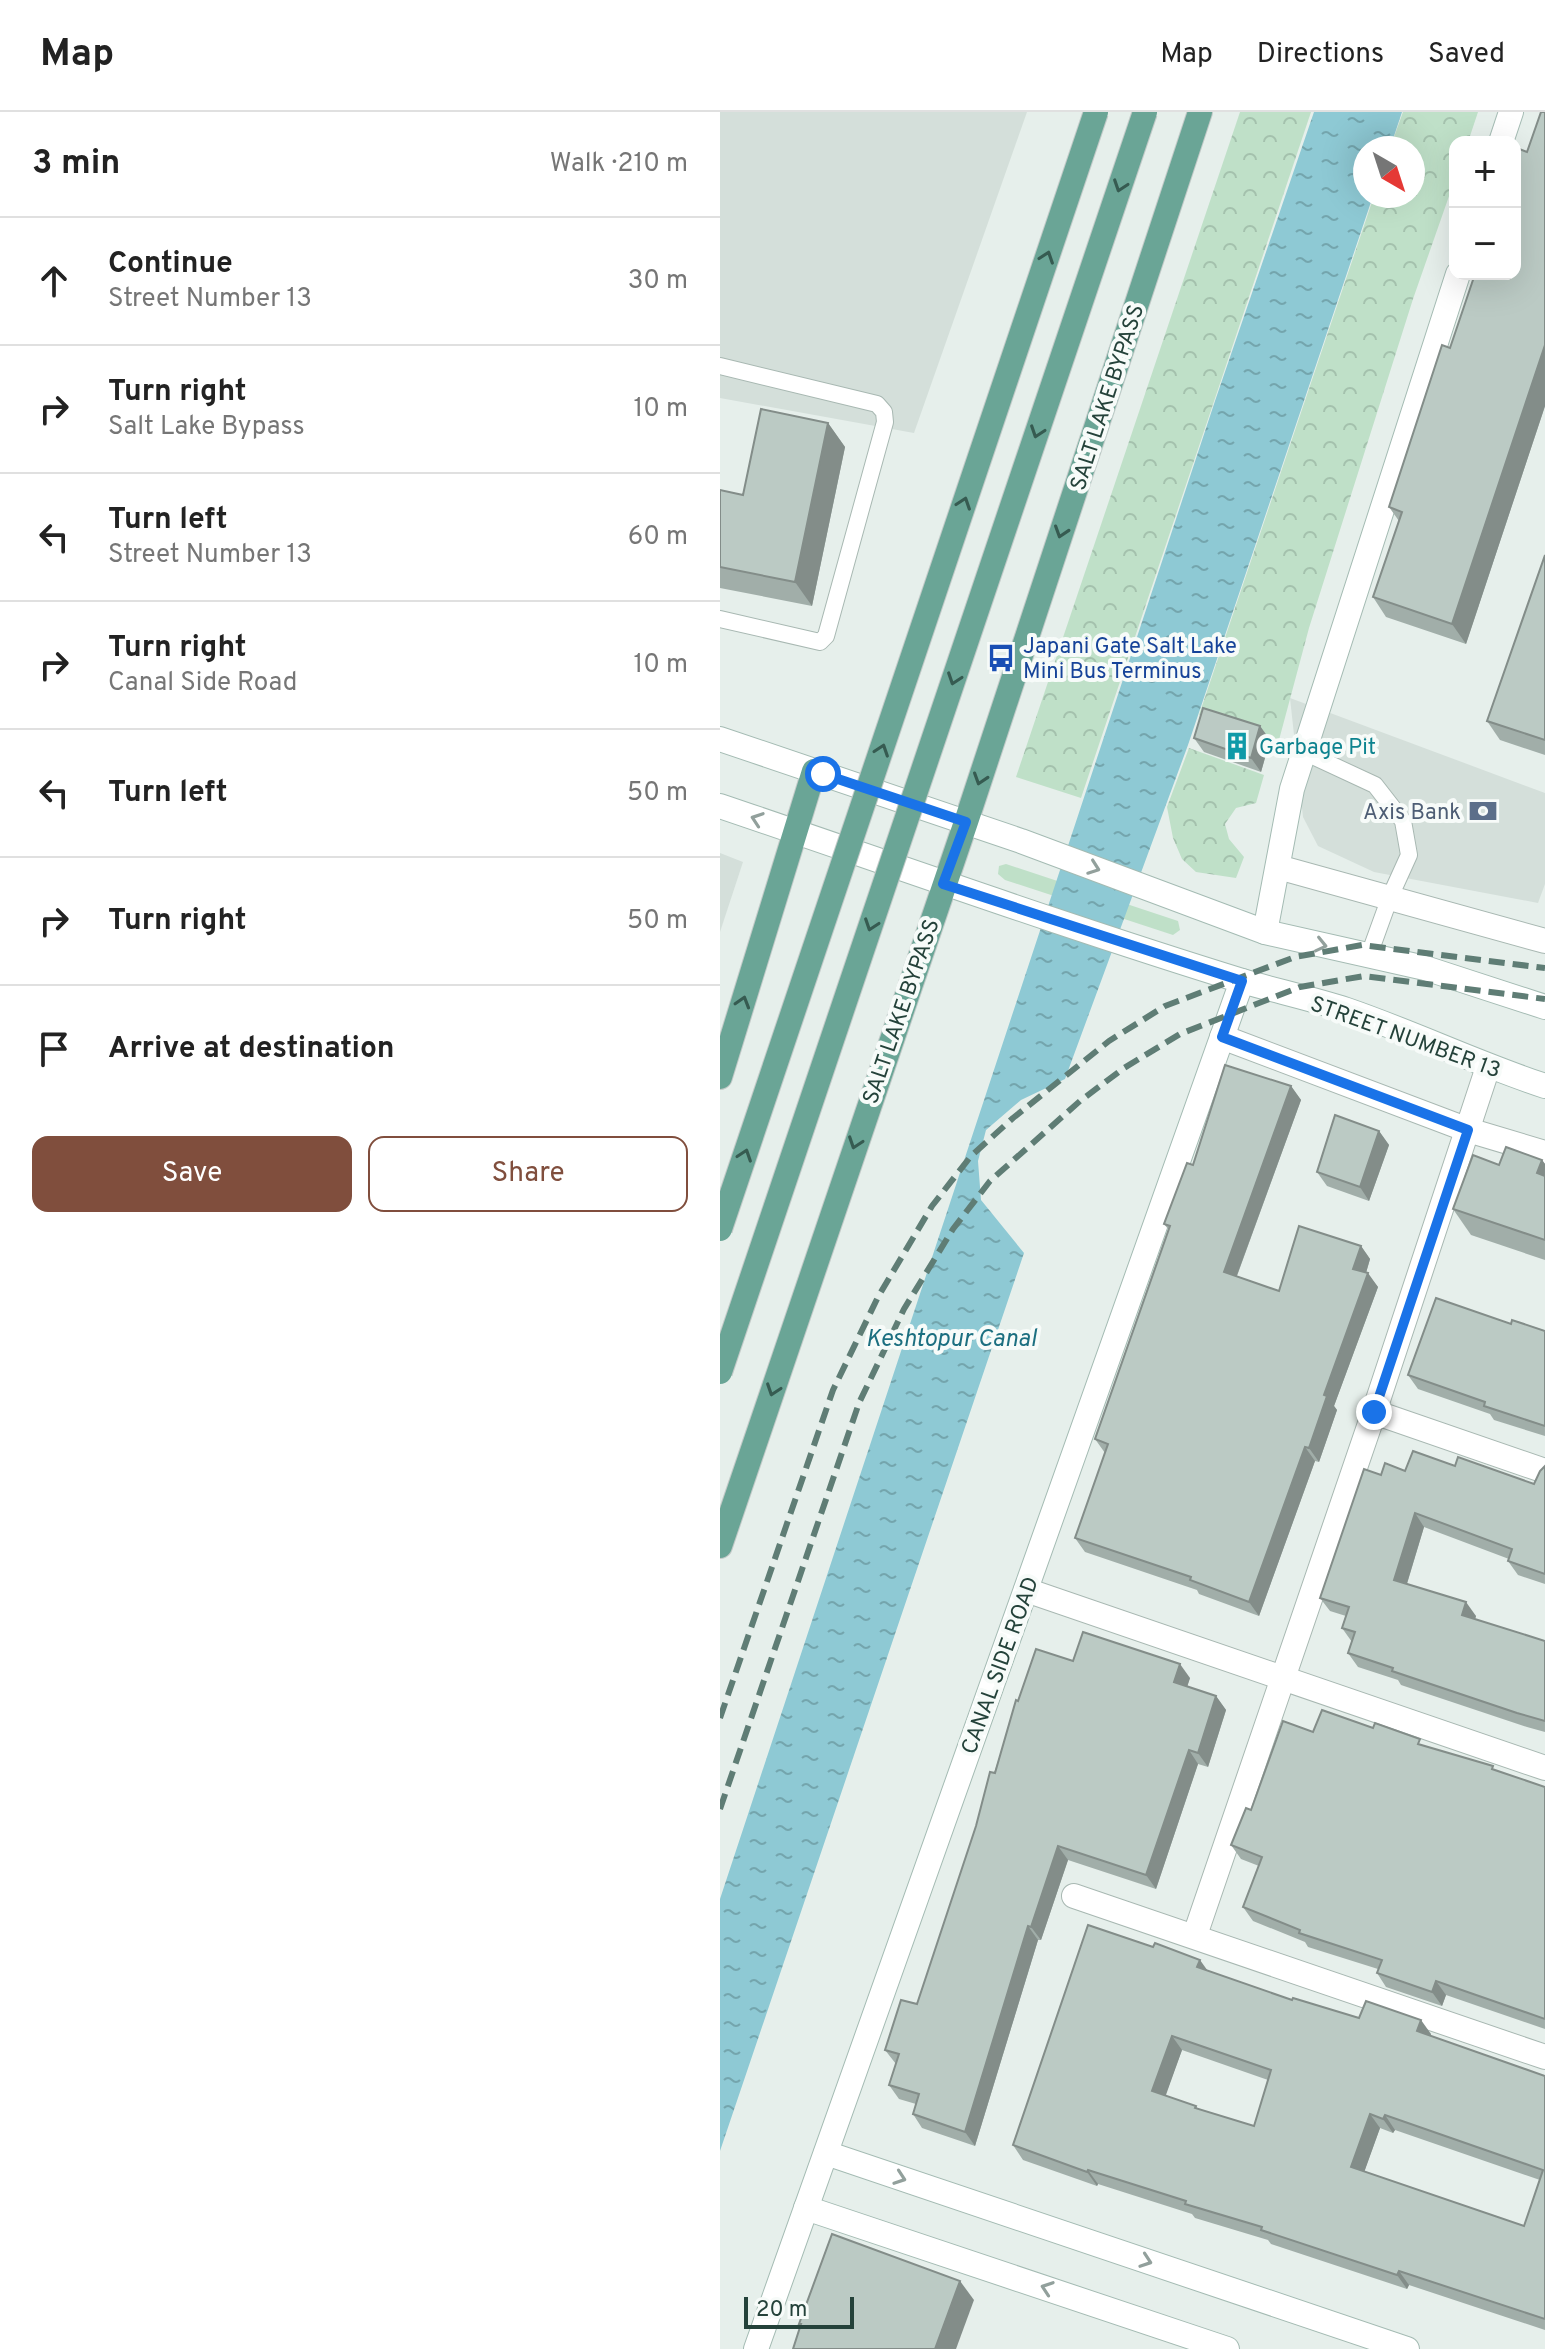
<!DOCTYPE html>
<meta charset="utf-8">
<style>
body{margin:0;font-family:Overpass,sans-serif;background:#f2f2f2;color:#222}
.controls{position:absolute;right:24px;top:24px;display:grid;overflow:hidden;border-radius:16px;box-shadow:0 8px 32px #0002}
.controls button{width:72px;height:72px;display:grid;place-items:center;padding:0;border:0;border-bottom:2px solid #e0e0e0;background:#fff;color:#222;font:40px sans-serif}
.compass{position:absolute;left:633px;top:24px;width:72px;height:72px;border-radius:50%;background:#fff;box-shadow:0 8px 32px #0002;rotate:141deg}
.scale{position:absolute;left:24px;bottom:20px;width:110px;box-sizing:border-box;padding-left:8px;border:4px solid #24423a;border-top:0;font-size:22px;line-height:28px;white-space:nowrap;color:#24423a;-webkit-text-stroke:6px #f7fbf9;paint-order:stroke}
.stop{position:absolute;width:24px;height:24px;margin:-18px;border:6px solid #1a73e8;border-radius:50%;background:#fff}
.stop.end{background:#1a73e8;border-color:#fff;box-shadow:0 2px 8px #0008}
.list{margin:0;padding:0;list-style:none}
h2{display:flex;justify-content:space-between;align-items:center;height:104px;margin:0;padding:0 32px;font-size:34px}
h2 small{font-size:26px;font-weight:400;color:#767676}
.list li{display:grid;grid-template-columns:52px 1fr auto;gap:24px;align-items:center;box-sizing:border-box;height:128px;padding:0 32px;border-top:2px solid #e0e0e0}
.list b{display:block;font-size:30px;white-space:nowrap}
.list p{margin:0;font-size:26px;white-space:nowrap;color:#767676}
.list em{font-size:26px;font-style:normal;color:#767676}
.actions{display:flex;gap:16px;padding:24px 32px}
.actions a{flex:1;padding:18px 0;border:2px solid #804e3d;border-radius:16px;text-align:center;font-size:28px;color:#804e3d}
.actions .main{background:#804e3d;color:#fff}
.icon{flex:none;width:44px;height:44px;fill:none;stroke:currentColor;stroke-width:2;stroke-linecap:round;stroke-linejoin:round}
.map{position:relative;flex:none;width:825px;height:2237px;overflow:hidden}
header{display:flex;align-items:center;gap:48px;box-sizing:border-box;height:112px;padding:0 40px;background:#fff;border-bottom:2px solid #e0e0e0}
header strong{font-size:38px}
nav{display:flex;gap:44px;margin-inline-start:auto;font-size:28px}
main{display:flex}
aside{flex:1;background:#fff}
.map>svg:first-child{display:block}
</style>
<header>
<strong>Map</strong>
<nav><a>Map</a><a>Directions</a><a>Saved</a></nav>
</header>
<main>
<aside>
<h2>3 min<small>Walk · 210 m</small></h2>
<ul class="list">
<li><svg class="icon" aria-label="ahead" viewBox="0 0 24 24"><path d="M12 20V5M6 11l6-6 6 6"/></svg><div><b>Continue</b><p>Street Number 13</p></div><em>30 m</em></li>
<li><svg class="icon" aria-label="right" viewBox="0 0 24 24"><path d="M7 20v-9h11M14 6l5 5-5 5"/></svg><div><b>Turn right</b><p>Salt Lake Bypass</p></div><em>10 m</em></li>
<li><svg class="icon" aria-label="left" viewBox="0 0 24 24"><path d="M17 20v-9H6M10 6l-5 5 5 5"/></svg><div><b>Turn left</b><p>Street Number 13</p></div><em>60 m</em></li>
<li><svg class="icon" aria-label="right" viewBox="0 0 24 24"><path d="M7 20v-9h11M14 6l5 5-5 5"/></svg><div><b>Turn right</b><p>Canal Side Road</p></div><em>10 m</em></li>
<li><svg class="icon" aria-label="left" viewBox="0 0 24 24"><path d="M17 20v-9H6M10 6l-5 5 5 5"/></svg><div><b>Turn left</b></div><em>50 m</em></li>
<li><svg class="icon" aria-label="right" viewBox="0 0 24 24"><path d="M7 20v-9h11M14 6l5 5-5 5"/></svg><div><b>Turn right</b></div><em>50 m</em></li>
<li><svg class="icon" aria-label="arrive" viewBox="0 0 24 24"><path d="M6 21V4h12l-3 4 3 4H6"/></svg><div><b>Arrive at destination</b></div></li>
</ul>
<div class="actions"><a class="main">Save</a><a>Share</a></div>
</aside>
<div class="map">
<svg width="825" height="2237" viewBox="0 0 825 2237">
<defs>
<pattern id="forest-crowns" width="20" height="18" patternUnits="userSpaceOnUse" patternTransform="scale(2)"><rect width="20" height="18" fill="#bfe0c8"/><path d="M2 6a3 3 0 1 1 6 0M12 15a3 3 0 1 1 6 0" fill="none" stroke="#a4c1ad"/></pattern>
<pattern id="water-ripples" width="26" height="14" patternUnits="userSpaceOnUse" patternTransform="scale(2)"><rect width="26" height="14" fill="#8ec9d4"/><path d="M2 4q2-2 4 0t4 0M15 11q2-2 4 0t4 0" fill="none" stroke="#74a5ad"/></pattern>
</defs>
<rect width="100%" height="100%" fill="#e6efeb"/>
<!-- built -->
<g fill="#d4dfda">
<polygon points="0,0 307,0 194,321 0,286"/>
<polygon points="570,586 825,681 825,772 818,791 654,760 598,734 583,705"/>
<polygon points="0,741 23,750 0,820"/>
</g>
<!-- green -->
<polygon fill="#bfe0c8" points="286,752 458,809 460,818 453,823 285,768 278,762 279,754"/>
<!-- forest -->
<g fill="url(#forest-crowns)">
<polygon points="520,0 591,0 361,686 296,665"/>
<polygon points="683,0 758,0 748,30 735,30 735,67 693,187 589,516 559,628 479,603 654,84 693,84 693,36 670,36"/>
<polygon points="469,636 544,663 536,691 516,696 505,712 509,727 524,745 516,766 476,760 462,747 453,726 447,695"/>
</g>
<!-- water -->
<polygon fill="url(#water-ripples)" points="594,0 682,0 670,36 645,36 645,84 653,84 468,633 345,967 301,988 266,1018 258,1049 261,1088 304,1141 0,2039 0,1787 495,289"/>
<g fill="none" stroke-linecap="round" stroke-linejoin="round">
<defs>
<g id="lane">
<polyline points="0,254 157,292 164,300 165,310 106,524 100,530 0,507"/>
<polyline points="584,640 655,673 683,709 689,743 670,785 649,843"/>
</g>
<g id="street">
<polyline points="558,755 825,829"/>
<polyline points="502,925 748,1018 825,1041"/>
<polyline points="654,1300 825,1359"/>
<polyline points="306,1478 825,1656"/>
<polyline points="354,1784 825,1945"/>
<polyline points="475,1823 654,1300 768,955"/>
</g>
<g id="secondary">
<polyline points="781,30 791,0"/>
<polyline points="0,627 301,729 545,820 705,856 825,895"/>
<path d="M0,694C174,753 347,815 522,869C557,879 593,887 627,898C694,921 758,952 825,974"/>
<polyline points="545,820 572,677 738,162"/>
<polyline points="106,2041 687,2237"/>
<polyline points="86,2096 507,2237"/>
<polyline points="36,2237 522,869"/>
</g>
<g id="primary">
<polyline points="0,965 94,659"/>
<polyline points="0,1434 246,710 480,0"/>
</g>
</defs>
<!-- lane casing -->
<use href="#lane" stroke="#a8b8b2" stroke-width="18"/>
<!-- street casing -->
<use href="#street" stroke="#a8b8b2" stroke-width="26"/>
<!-- secondary casing -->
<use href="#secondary" stroke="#a4bbb3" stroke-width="26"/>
<!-- primary casing -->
<use href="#primary" stroke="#c2cac8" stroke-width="26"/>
<!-- lane -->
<use href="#lane" stroke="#fff" stroke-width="16"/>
<!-- street -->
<use href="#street" stroke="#fff" stroke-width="24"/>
<!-- secondary -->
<use href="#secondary" stroke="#fff" stroke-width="24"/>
<!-- primary -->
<use href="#primary" stroke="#6aa596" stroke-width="24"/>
<!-- rail -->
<g stroke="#5f7d75" stroke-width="6" stroke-dasharray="16 8" stroke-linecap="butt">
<polyline points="0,1606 113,1278 158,1185 212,1094 251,1044 293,1006 389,929 445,894 575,845 642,833 825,856"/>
<polyline points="0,1697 139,1291 184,1197 233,1117 270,1069 360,989 404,956 460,922 580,875 644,864 825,887"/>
</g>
<defs>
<g id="primary-bridge">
<polyline points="0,1117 376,0"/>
<polyline points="0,1260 425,0"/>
</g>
</defs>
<!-- primary-bridge casing -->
<use href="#primary-bridge" stroke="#c2cac8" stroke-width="26" stroke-linecap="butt"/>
<!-- primary-bridge -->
<use href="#primary-bridge" stroke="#6aa596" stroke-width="24"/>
</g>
<!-- wall -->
<g fill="#a1aea9" fill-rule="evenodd">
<polygon points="825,0 825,294 746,532 666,505 653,485 679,409 669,395 730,236 807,40"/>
<polygon points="108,311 125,335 92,494 0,476 0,378 23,383"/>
<polygon points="825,443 825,643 780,628 767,609"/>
<polygon points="540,614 550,628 541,660 484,640 474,626"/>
<polygon points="571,974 581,988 517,1164 559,1179 641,1134 650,1147 646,1161 658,1175 614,1294 617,1298 599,1350 595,1349 539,1504 479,1482 477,1478 365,1440 355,1426 385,1341 375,1327 448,1117 444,1112 473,1053"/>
<polygon points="659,1019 669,1033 649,1089 607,1074 597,1060"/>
<polygon points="822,1048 825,1052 825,1148 751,1123 733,1097 779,1053"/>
<polygon points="791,1212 825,1219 825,1324 774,1308 770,1302 698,1277 688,1263"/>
<polygon points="735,1354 814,1372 825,1354 825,1472 798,1463 788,1449 789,1447 704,1415 687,1472 756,1504 755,1507 825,1529 825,1620 807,1615 681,1573 678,1568 638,1555 628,1541 632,1530 622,1516 626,1504 610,1499 600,1486 661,1363"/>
<polygon points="353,1549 470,1566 467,1575 496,1584 506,1598 488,1655 478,1652 436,1777 348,1748 321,1828 318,1828 255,2034 202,2016 193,2002 196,1992 179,1987 169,1973 176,1952 165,1938 197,1892 298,1589"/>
<polygon points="653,1616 825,1675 825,1917 726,1883 722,1894 666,1875 657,1861 658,1857 588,1835 585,1830 533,1809 523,1795 539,1754 521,1747 511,1733 531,1698 593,1620"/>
<path d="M433,1835L488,1859L572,1888L639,1906L711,1922L710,1924L825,1964V2218L689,2173L687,2177L551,2132L548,2128L475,2106L472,2102L378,2072L377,2074L303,2048L293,2033ZM462,1938L548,1968L534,2014L478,1997L476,1994L445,1984ZM660,2016L673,2021L675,2018L820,2068L804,2114L644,2060Z"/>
</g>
<!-- shaded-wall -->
<g fill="#838d89">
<polygon points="825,233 825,294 746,532 732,512"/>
<polygon points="108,311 125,335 92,494 75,470"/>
<polygon points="540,614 550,628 541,660 531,646"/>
<polygon points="571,974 581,988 513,1174 504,1160"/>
<polygon points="659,1019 669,1033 649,1089 640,1075"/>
<polygon points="822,1048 825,1052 825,1072 817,1061"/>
<polygon points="641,1134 650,1147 643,1171 633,1157"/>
<polygon points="648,1161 658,1175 614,1294 617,1298 599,1350 589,1336 604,1283"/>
<polygon points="585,1335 595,1349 539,1504 529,1490"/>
<polygon points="695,1401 704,1415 684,1481 674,1468"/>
<polygon points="746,1490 756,1504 752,1517 742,1503"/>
<polygon points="460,1552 470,1566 464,1584 454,1570"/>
<polygon points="496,1584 506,1598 488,1655 478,1641"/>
<polygon points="469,1638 478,1652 436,1777 426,1763"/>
<polygon points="338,1734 348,1748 321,1828 311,1815"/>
<polygon points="308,1814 318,1828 255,2034 245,2020"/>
<polygon points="480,1848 490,1862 477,1855"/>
<polygon points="716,1869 726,1883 722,1894 712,1880"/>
<polygon points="701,1908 711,1922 707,1934 697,1919"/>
<polygon points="452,1924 462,1938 442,1994 432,1979"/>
<polygon points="650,2002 660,2016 641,2069 631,2055"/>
<polygon points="665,2003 675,2018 673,2021 663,2007"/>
<polygon points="368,2058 378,2072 377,2074 367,2060"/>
<polygon points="679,2159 689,2173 687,2177 677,2163"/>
<polygon points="240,2169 254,2188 236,2237 215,2237"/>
</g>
<!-- building -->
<g fill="#bbcac4" stroke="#838d89" stroke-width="2" fill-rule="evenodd">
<polygon points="821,0 825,0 825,233 732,512 653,485 682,400 669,395 722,233 730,236 755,162 795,162 795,43 797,36 807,40"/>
<polygon points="41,297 108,311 75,470 0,455 0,378 23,383"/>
<polygon points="825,443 825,628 767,609"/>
<polygon points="483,596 540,614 531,646 474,626"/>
<polygon points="505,953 571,974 504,1160 559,1179 579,1114 641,1134 633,1157 648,1161 604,1283 607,1284 589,1336 585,1335 529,1490 470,1468 471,1465 355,1426 388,1332 375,1327 450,1114 444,1112 467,1051 473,1053"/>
<polygon points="615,1003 659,1019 640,1075 597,1060"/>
<polygon points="786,1035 822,1048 817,1061 825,1064 825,1128 733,1097 753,1043 779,1053"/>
<polygon points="716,1186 791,1212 792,1208 825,1219 825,1314 764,1294 765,1290 688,1263"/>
<polygon points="693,1339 735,1354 738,1345 814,1372 820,1359 825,1354 825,1462 788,1449 792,1437 695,1401 674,1468 746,1490 742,1503 825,1529 825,1609 797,1601 672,1559 673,1556 628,1541 635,1520 622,1516 629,1495 600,1486 644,1357 661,1363 665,1351 685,1359"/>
<polygon points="363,1520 460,1552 454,1570 496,1584 478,1641 469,1638 426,1763 338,1734 311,1815 308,1814 245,2020 193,2002 199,1982 169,1973 179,1942 165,1938 181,1888 197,1892 256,1714 270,1660 275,1661 296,1588 298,1589 316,1537 353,1549"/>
<polygon points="602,1598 653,1616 655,1611 700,1627 698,1632 773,1654 772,1657 825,1675 825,1907 716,1869 712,1880 657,1861 662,1848 579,1821 580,1818 523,1795 542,1745 511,1733 526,1696 531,1698 563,1609 593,1620"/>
<path d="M368,1813L433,1835L435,1831L480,1848L477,1855L572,1888L573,1886L639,1906L646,1889L701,1908L697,1919L825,1964V2207L679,2159L677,2163L541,2118L542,2115L465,2092L466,2089L368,2058L367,2060L293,2033ZM452,1924L551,1958L534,2014L475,1996L476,1994L432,1979ZM650,2002L663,2007L665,2003L823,2058L804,2114L631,2055Z"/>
<polygon points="112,2122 240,2169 215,2237 73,2237 81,2212 79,2212"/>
</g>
<!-- one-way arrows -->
<defs><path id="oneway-chevron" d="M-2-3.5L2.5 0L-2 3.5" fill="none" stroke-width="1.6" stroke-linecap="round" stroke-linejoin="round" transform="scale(2)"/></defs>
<g stroke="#365b51">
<use href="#oneway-chevron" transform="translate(400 74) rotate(109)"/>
<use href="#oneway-chevron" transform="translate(327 145) rotate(-71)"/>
<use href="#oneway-chevron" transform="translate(317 320) rotate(109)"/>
<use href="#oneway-chevron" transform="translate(244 391) rotate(-71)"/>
<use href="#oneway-chevron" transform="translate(341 420) rotate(108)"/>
<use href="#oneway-chevron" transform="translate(234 567) rotate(109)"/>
<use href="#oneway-chevron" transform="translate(162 638) rotate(-71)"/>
<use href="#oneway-chevron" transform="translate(260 667) rotate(108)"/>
<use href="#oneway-chevron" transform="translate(151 813) rotate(109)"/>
<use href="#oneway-chevron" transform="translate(23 890) rotate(-73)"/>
<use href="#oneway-chevron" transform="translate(135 1031) rotate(109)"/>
<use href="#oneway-chevron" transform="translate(25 1043) rotate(-71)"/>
<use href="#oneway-chevron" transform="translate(53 1278) rotate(109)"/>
</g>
<g stroke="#92a09c">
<use href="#oneway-chevron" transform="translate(37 707) rotate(-161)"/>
<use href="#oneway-chevron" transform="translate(374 756) rotate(20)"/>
<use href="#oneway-chevron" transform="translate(601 833) rotate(13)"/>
<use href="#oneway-chevron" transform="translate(180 2066) rotate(19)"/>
<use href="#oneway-chevron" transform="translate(426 2149) rotate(19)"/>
<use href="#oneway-chevron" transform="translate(327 2176) rotate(-161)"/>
</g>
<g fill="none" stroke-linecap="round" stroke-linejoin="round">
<!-- route -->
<polyline stroke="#1a73e8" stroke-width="10" points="103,662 246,710 223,772 522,869 502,925 748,1018 654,1300"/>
</g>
<!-- icons -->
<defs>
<symbol id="bus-bare" viewBox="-9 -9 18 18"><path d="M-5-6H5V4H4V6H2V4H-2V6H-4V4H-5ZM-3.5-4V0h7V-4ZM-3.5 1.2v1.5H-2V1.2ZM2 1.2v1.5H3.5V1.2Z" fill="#1a4fb4" stroke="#f7fbf9" stroke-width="2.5" paint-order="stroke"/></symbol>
<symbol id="building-bare" viewBox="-9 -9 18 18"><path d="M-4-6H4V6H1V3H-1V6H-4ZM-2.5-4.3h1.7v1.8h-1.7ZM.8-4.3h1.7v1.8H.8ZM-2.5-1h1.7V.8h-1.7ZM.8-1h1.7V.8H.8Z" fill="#0f9aa8" stroke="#f7fbf9" stroke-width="2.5" paint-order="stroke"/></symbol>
<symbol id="bank-bare" viewBox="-9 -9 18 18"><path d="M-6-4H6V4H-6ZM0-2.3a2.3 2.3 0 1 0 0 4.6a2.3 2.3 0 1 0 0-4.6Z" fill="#5c6f8a" stroke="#f7fbf9" stroke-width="2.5" paint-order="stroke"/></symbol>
</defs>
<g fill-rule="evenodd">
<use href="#bus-bare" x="261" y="526" width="40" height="40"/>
<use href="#building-bare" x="497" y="614" width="40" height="40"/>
<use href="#bank-bare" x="743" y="679" width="40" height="40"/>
</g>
<g text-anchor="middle" stroke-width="8" stroke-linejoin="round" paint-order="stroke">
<!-- street labels -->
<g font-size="22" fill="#24423a" stroke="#f7fbf9">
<text transform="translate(386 285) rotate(-72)" y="8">SALT LAKE BYPASS</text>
<text transform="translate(180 899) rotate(-71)" y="8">SALT LAKE BYPASS</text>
<text transform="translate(686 924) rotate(20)" y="8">STREET NUMBER 13</text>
<text transform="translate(279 1553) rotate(-70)" y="8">CANAL SIDE ROAD</text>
</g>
<!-- transit labels -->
<g font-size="22" fill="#164399" stroke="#f7fbf9" text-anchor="start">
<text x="303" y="541">Japani Gate Salt Lake<tspan x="303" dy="25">Mini Bus Terminus</tspan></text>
</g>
<!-- culture labels -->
<g font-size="22" fill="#0d838f" stroke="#f7fbf9" text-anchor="start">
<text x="539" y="642">Garbage Pit</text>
</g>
<!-- service labels -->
<g font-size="22" fill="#4e5e75" stroke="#f7fbf9" text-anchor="end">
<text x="741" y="707">Axis Bank</text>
</g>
<!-- water labels -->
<g font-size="24" font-style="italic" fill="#1c6f80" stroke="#f7fbf9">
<text x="231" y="1234">Keshtopur Canal</text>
</g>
</g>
</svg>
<div class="controls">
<button>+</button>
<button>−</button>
</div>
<svg class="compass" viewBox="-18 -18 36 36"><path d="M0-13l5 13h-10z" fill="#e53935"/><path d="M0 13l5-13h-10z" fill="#767676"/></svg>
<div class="scale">20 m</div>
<div class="stop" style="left:103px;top:662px"></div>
<div class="stop end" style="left:654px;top:1300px"></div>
</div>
</main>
